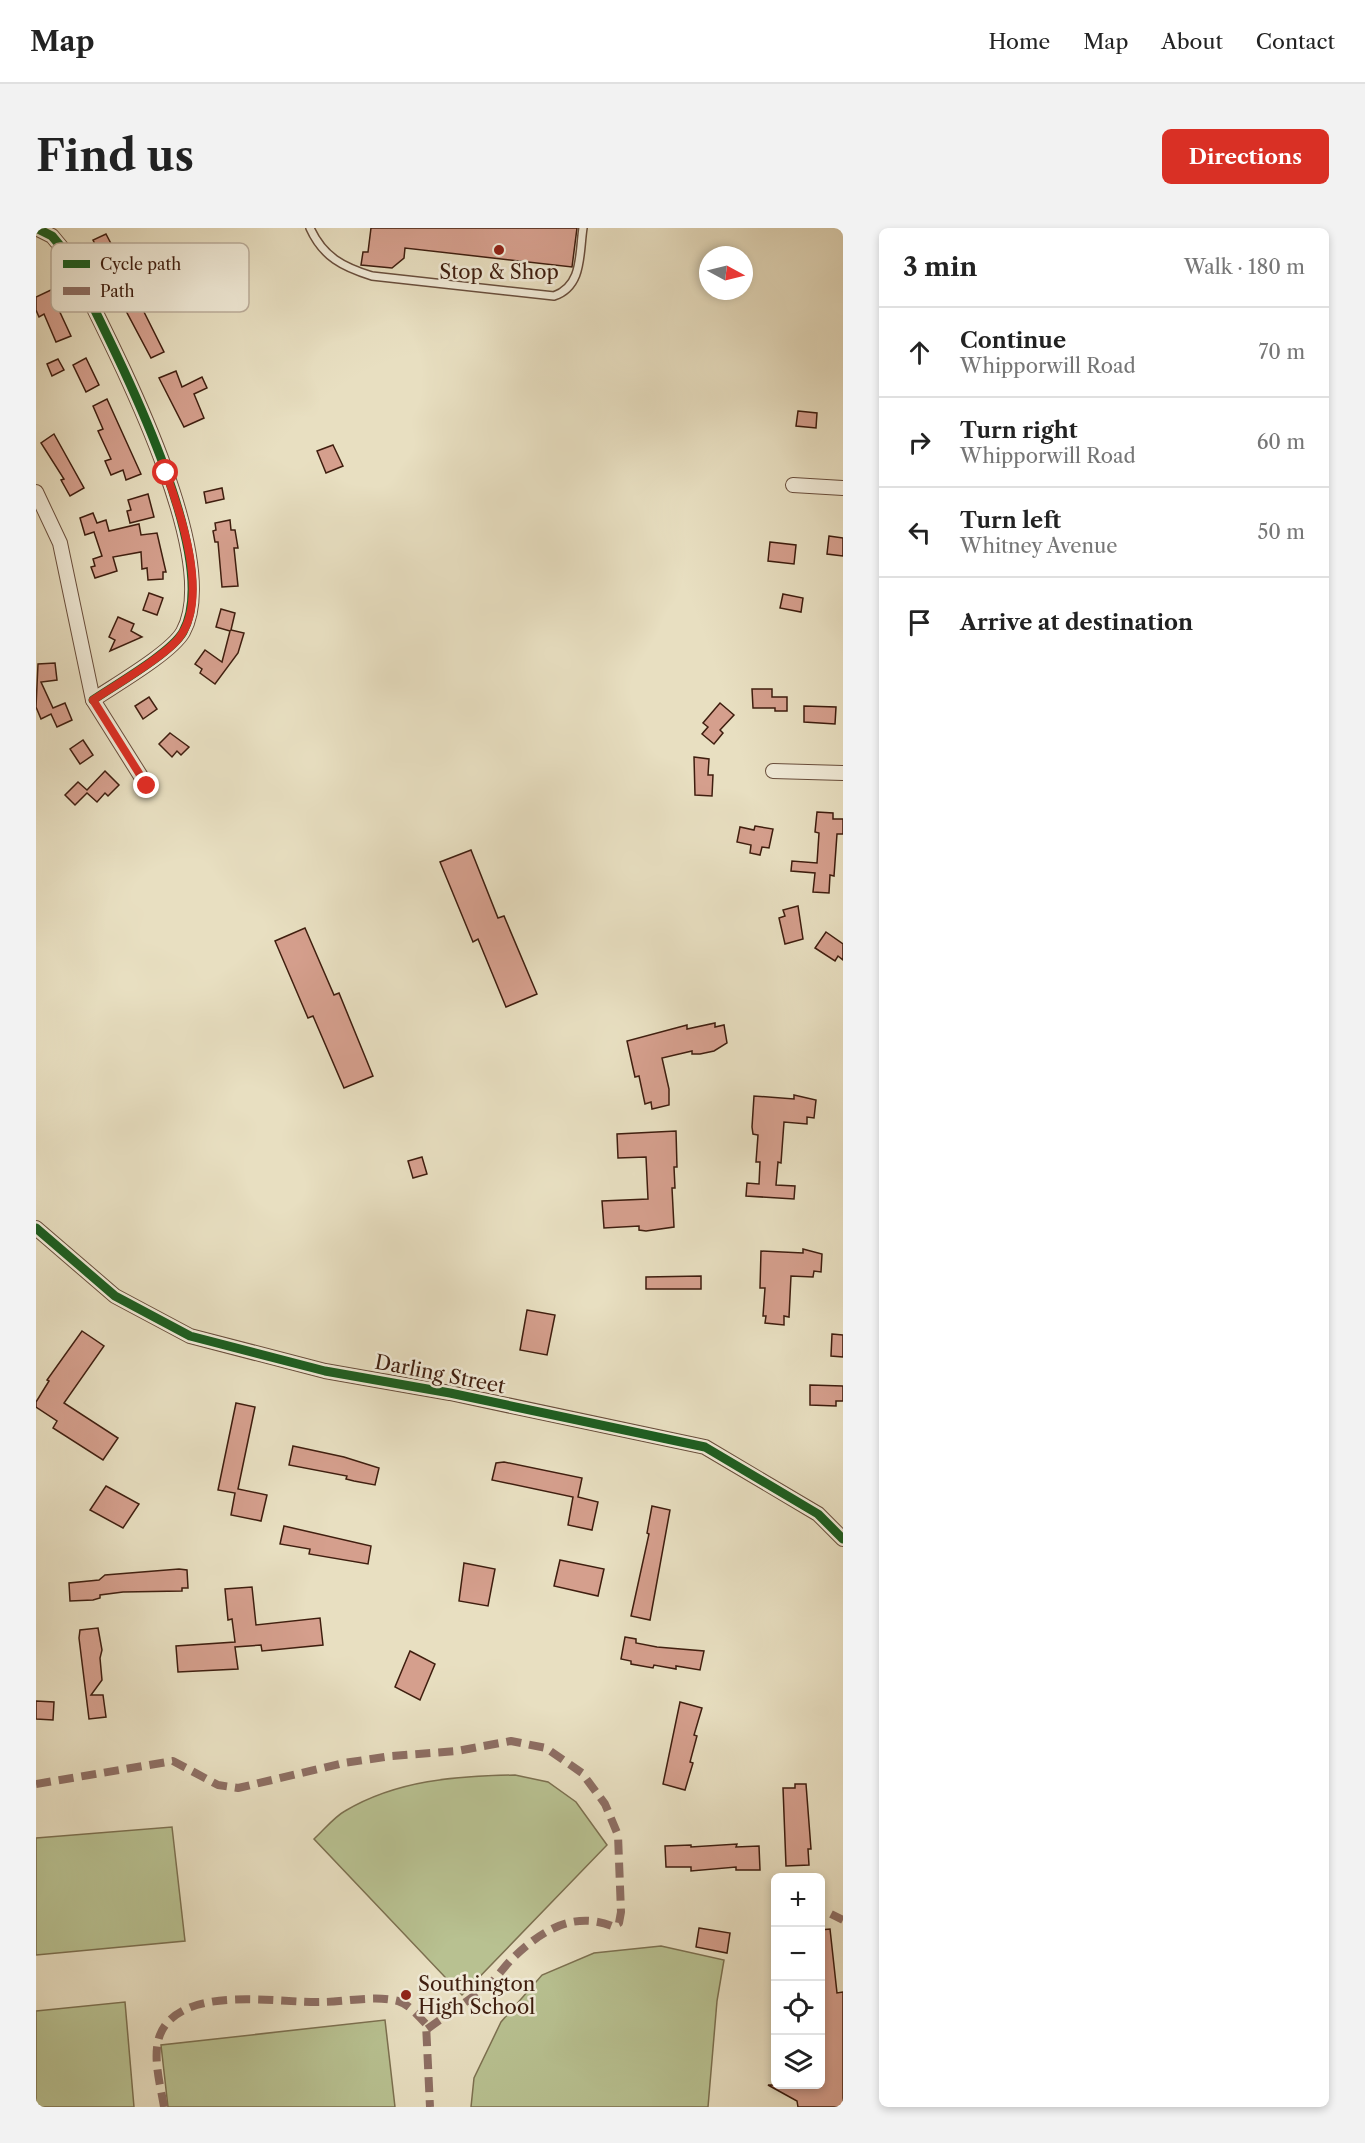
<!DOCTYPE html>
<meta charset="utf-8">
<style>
body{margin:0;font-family:"Libre Caslon Text",serif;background:#f2f2f2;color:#222}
.controls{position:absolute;right:18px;bottom:18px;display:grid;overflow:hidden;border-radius:9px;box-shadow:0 3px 9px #0003}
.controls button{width:54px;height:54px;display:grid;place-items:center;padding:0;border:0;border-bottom:2px solid #e0e0e0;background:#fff;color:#222;font:30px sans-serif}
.compass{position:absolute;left:663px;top:18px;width:54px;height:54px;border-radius:50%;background:#fff;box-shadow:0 3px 9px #0003;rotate:97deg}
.stop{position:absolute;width:18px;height:18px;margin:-14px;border:4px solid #d93025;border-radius:50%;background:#fff}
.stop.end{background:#d93025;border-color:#fff;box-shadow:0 2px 6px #0008}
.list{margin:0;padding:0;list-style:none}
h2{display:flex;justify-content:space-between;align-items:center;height:78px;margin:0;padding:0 24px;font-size:26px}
h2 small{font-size:20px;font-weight:400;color:#767676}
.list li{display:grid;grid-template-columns:39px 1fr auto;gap:18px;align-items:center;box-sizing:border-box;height:90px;padding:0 24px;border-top:2px solid #e0e0e0}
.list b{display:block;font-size:22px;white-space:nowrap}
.list p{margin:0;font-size:20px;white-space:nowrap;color:#767676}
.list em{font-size:20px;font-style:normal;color:#767676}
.icon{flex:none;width:33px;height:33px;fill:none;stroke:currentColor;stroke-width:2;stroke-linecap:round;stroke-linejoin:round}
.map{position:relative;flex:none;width:807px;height:1879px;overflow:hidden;border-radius:9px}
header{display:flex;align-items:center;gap:36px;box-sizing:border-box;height:84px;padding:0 30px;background:#fff;border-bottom:2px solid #e0e0e0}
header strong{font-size:28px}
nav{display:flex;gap:33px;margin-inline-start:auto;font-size:21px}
.intro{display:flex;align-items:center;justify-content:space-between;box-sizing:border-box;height:144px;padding:0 36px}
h1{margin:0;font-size:42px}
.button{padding:15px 27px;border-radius:9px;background:#d93025;color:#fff;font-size:21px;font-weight:700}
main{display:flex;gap:36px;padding:0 36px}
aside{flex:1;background:#fff;border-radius:9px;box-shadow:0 3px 9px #0003}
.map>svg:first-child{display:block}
</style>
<header>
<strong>Map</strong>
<nav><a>Home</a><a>Map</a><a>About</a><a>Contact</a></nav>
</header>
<div class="intro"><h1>Find us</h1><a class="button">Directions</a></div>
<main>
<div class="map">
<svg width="807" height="1879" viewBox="0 0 807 1879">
<rect width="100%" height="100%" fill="#e8dfc1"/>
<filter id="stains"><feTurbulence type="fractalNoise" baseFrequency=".00333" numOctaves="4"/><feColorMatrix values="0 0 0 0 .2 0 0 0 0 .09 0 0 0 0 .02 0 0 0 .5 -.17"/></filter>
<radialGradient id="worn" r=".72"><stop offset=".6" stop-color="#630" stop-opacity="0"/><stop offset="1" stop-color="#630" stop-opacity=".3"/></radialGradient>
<!-- green -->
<g fill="#b8c191" stroke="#7c7050" stroke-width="1.5">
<path d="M479,1547L512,1554L540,1574L571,1617L426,1767L278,1611C288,1602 298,1589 309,1583C361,1552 420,1548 479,1547Z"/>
<polygon points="136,1599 149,1713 0,1727 0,1610"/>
<polygon points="625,1718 688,1732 681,1773 672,1879 435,1879 438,1850 465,1794 506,1747 558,1725"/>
<polygon points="89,1774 98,1879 0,1879 0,1783"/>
<polygon points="349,1792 359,1879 132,1879 125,1817"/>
</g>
<!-- building -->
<g fill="#d59f8d" stroke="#3f1e0f" stroke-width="1.5">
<polygon points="335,0 541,0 536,39 369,20 368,30 356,40 325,37 327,24 332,24"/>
<polygon points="70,6 82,29 100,66 81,61 74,47 57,12"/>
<polygon points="17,61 25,78 22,80 35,108 20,114 8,86 3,89 0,82 0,69"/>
<polygon points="103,74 128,124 115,130 89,81"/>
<polygon points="50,130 63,157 50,164 37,137"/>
<polygon points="22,131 28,142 16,148 11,136"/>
<polygon points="140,143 146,159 166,149 171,160 158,166 168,190 148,199 123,150"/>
<polygon points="71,171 105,246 90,252 87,242 75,247 69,233 75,231 62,203 67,201 57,178"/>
<polygon points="762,183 781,185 780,200 760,198"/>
<polygon points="18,206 48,260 34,268 25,252 28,251 5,215"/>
<polygon points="297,217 307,238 290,245 281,223"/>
<polygon points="186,260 188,271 170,275 168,264"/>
<polygon points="112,266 118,289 94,295 91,283 95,282 92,272"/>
<polygon points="57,285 61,295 70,292 73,303 103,296 105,307 121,305 130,344 127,344 127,351 112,352 111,340 106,341 105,324 77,329 81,343 59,350 55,339 59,338 57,331 66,328 58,304 49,307 44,290"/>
<polygon points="194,292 195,302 199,302 202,320 198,320 202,358 186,359 182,314 179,314 177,303 180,302 179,295"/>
<polygon points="793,308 807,310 807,328 791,326"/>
<polygon points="734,314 760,317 758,336 732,333"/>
<polygon points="113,365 127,370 121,387 107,382"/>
<polygon points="747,366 767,370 765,384 744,380"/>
<polygon points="185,381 199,385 195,402 208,405 202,425 179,456 164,445 166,441 159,436 169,422 186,434 194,403 180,399"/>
<polygon points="82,389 98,396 95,403 106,409 74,423 79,412 73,409"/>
<polygon points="19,435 21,452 5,454 17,480 29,475 36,492 21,499 15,486 5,491 0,479 2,436"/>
<polygon points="716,461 736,461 736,469 751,469 751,483 739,483 739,480 717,480"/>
<polygon points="113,469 121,481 107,491 99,478"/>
<polygon points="684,475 698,487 684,502 687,505 678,516 666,506 672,499 667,495"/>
<polygon points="768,478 800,479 799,496 768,494"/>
<polygon points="134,505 153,519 145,527 141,523 136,529 123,516"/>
<polygon points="47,512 57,527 44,536 34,521"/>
<polygon points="658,529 673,531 672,547 677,547 676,568 659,567"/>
<polygon points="69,543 83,557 72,568 69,565 61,574 51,565 39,577 29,567 42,554 51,562"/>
<polygon points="781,584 797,585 797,591 807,591 807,606 801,606 798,648 794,647 793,665 777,664 779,645 755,643 756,633 781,635 783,605 779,604"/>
<polygon points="719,598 737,601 733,620 726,619 724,627 714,625 715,617 701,614 704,599 718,602"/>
<polygon points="435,622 462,690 468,688 501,766 470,779 442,711 437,714 404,634"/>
<polygon points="762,678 767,711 749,716 743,690 749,688 747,682"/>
<polygon points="269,700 298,767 303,765 337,848 308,860 277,788 272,790 239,713"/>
<polygon points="790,704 807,716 807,732 802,728 799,733 779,720"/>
<polygon points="679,795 679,799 688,797 691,815 678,823 664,826 656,826 656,823 626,830 633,861 633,877 616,881 615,874 609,876 603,848 599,849 591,813 651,797 651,801"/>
<polygon points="758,867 780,872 778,890 771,889 771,896 748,894 745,935 742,934 740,957 759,958 758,971 710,968 711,955 723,956 724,934 720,934 722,907 717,906 716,899 718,868 758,871"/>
<polygon points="640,903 641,939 638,939 639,960 636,960 638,999 610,1003 603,1002 603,998 568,1000 566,973 612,971 610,929 582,930 581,906"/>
<polygon points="386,929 391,946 377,950 372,933"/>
<polygon points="767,1021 786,1026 785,1044 778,1043 777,1049 755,1048 753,1089 748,1088 748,1097 729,1095 730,1088 727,1088 729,1060 724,1060 725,1023 767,1025"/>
<polygon points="665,1048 665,1061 610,1061 610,1049"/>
<polygon points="491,1082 519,1087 511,1127 484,1122"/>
<polygon points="46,1103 68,1118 28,1175 82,1210 67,1232 17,1200 21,1193 0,1179 0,1174 13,1153 11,1152"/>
<polygon points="796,1106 807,1107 807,1129 795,1128"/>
<polygon points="774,1157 807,1158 807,1173 800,1173 800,1178 774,1177"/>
<polygon points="200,1175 219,1179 202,1261 231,1267 225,1293 195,1287 199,1265 182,1262"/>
<polygon points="257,1218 308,1229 343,1240 339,1257 318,1253 310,1251 311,1248 253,1237"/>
<polygon points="468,1234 546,1250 542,1269 562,1274 556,1302 532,1297 537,1269 456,1252 460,1235"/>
<polygon points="70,1258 103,1276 87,1300 54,1282"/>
<polygon points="616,1278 634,1282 614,1392 595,1388 613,1306 611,1305"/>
<polygon points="248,1298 335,1318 332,1336 273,1326 274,1321 244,1316"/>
<polygon points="524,1332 568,1341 562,1368 518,1358"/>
<polygon points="428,1335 459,1341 452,1378 423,1373"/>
<polygon points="143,1341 151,1342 152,1360 146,1360 146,1363 87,1364 64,1367 64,1370 57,1372 34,1373 33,1355 63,1352 69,1347"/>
<polygon points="216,1359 220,1397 284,1390 287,1417 226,1423 225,1417 199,1419 202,1441 142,1444 140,1418 199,1414 196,1391 192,1392 189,1361"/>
<polygon points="62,1400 66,1422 64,1430 66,1452 55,1467 67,1467 70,1489 53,1491 43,1410 44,1402"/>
<polygon points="589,1409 600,1411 600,1415 621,1419 668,1423 664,1442 640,1438 640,1441 618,1437 617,1440 595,1436 595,1433 585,1431"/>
<polygon points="374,1423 399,1436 384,1472 359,1459"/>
<polygon points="0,1473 18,1474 17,1492 0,1491"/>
<polygon points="644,1474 666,1480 658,1507 661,1508 654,1534 657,1535 649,1562 627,1556"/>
<polygon points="759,1556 770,1556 775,1621 772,1621 773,1637 750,1638 747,1560 759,1560"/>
<polygon points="701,1616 700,1619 723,1618 724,1642 700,1642 700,1639 655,1643 655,1639 630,1639 629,1618 655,1617 655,1619"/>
<polygon points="663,1700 694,1705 691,1725 660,1719"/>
<polygon points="794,1701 801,1765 807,1764 807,1879 762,1879 761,1873 732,1857 784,1857 784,1702"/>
</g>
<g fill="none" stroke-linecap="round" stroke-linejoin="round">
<defs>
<path id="lane" d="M274,0C287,29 307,39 336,48L518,68C547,58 543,26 547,0"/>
<g id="street">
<path d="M0,0L16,8L31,26C68,103 190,326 147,404C135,425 79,457 57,472"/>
<polyline points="757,257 807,260"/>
<polyline points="0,264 24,315 57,472 111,558"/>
<polyline points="737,543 807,545"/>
<polyline points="0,1000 79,1068 154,1108 289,1143 414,1165 669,1219 782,1286 807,1311"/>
</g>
</defs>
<!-- lane casing -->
<use href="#lane" stroke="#694e3c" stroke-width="10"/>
<!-- street casing -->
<use href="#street" stroke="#694e3c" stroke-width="16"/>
<!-- path -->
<polyline stroke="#3f1e0f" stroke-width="2" stroke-dasharray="1.5 3" stroke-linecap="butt" points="735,1783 740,1783"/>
<!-- lane -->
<use href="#lane" stroke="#f0ead7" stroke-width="7"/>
<!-- street -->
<use href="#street" stroke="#f0ead7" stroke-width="14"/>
<!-- quiet -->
<g stroke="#8d6e63" stroke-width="8" stroke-dasharray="15 8" stroke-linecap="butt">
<path d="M0,1556L137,1533L182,1557L202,1560L308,1535L355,1528L421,1523L475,1513L510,1520L546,1545L569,1576L582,1607L585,1684L583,1695L576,1698C538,1683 506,1702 478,1729C468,1738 461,1751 450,1759C431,1774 410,1787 390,1802"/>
<polyline points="795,1686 807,1692"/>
<path d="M128,1879C124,1853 112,1817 131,1795C162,1759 242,1775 285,1774C309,1774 338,1767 362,1773C373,1776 382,1788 390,1796L394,1879"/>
</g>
<defs>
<g id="cycleway">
<path d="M0,0L16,8L31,26C68,103 190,326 147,404C135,425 79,457 57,472"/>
<polyline points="0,1000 79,1068 154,1108 289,1143 414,1165 669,1219 782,1286 807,1311"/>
</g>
</defs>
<!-- cycleway casing -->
<use href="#cycleway" stroke="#f0ead7" stroke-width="13"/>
<!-- cycleway -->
<use href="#cycleway" stroke="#1b5e20" stroke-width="9"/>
</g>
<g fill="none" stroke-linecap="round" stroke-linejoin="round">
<!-- route -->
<path stroke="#d93025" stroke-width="8" d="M111,558L57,472C78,458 129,428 143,410C174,371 145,286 130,245"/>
</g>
<!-- markers -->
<g fill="#8f2418" stroke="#f0ead7" stroke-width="2">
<circle cx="463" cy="22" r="6"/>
<circle cx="370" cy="1767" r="6"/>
</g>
<g text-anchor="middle" stroke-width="5" stroke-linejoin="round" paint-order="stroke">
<!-- poi labels -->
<g font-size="20" fill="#3f1e0f" stroke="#f0ead7">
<text x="463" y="51">Stop &amp; Shop</text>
<text x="382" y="1763" text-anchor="start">Southington<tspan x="382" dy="23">High School</tspan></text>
</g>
<!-- street labels -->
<g font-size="20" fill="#3f1e0f" stroke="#f0ead7">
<text transform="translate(404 1146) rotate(11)" y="7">Darling Street</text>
</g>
</g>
<!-- legend -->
<rect x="15" y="15" width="198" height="69" rx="9" fill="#f0ead7" stroke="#bbad9b" stroke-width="1.5"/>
<rect x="27" y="32" width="27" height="8" fill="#1b5e20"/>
<rect x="27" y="59" width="27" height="8" fill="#8d6e63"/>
<g font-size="16" fill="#3f1e0f">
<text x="64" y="42">Cycle path</text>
<text x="64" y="69">Path</text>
</g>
<rect width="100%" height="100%" filter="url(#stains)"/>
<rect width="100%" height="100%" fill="url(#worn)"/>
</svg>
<div class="controls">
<button>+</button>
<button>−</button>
<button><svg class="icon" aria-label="locate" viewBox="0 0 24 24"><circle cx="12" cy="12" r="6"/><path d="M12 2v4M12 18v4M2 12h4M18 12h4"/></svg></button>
<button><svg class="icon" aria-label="layers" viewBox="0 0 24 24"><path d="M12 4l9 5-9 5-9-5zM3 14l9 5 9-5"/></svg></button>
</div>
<svg class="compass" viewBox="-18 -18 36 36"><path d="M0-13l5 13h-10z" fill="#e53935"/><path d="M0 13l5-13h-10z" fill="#767676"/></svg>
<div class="stop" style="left:130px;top:245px"></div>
<div class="stop end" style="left:111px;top:558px"></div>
</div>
<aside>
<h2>3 min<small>Walk · 180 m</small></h2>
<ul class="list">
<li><svg class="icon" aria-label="ahead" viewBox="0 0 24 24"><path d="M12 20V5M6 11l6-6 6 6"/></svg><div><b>Continue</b><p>Whipporwill Road</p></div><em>70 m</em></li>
<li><svg class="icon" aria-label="right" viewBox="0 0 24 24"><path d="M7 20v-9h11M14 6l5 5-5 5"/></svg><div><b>Turn right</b><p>Whipporwill Road</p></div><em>60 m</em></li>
<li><svg class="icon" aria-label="left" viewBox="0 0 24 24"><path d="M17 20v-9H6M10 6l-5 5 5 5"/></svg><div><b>Turn left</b><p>Whitney Avenue</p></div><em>50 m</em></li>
<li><svg class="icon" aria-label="arrive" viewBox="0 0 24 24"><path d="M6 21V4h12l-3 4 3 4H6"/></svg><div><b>Arrive at destination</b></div></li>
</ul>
</aside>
</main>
